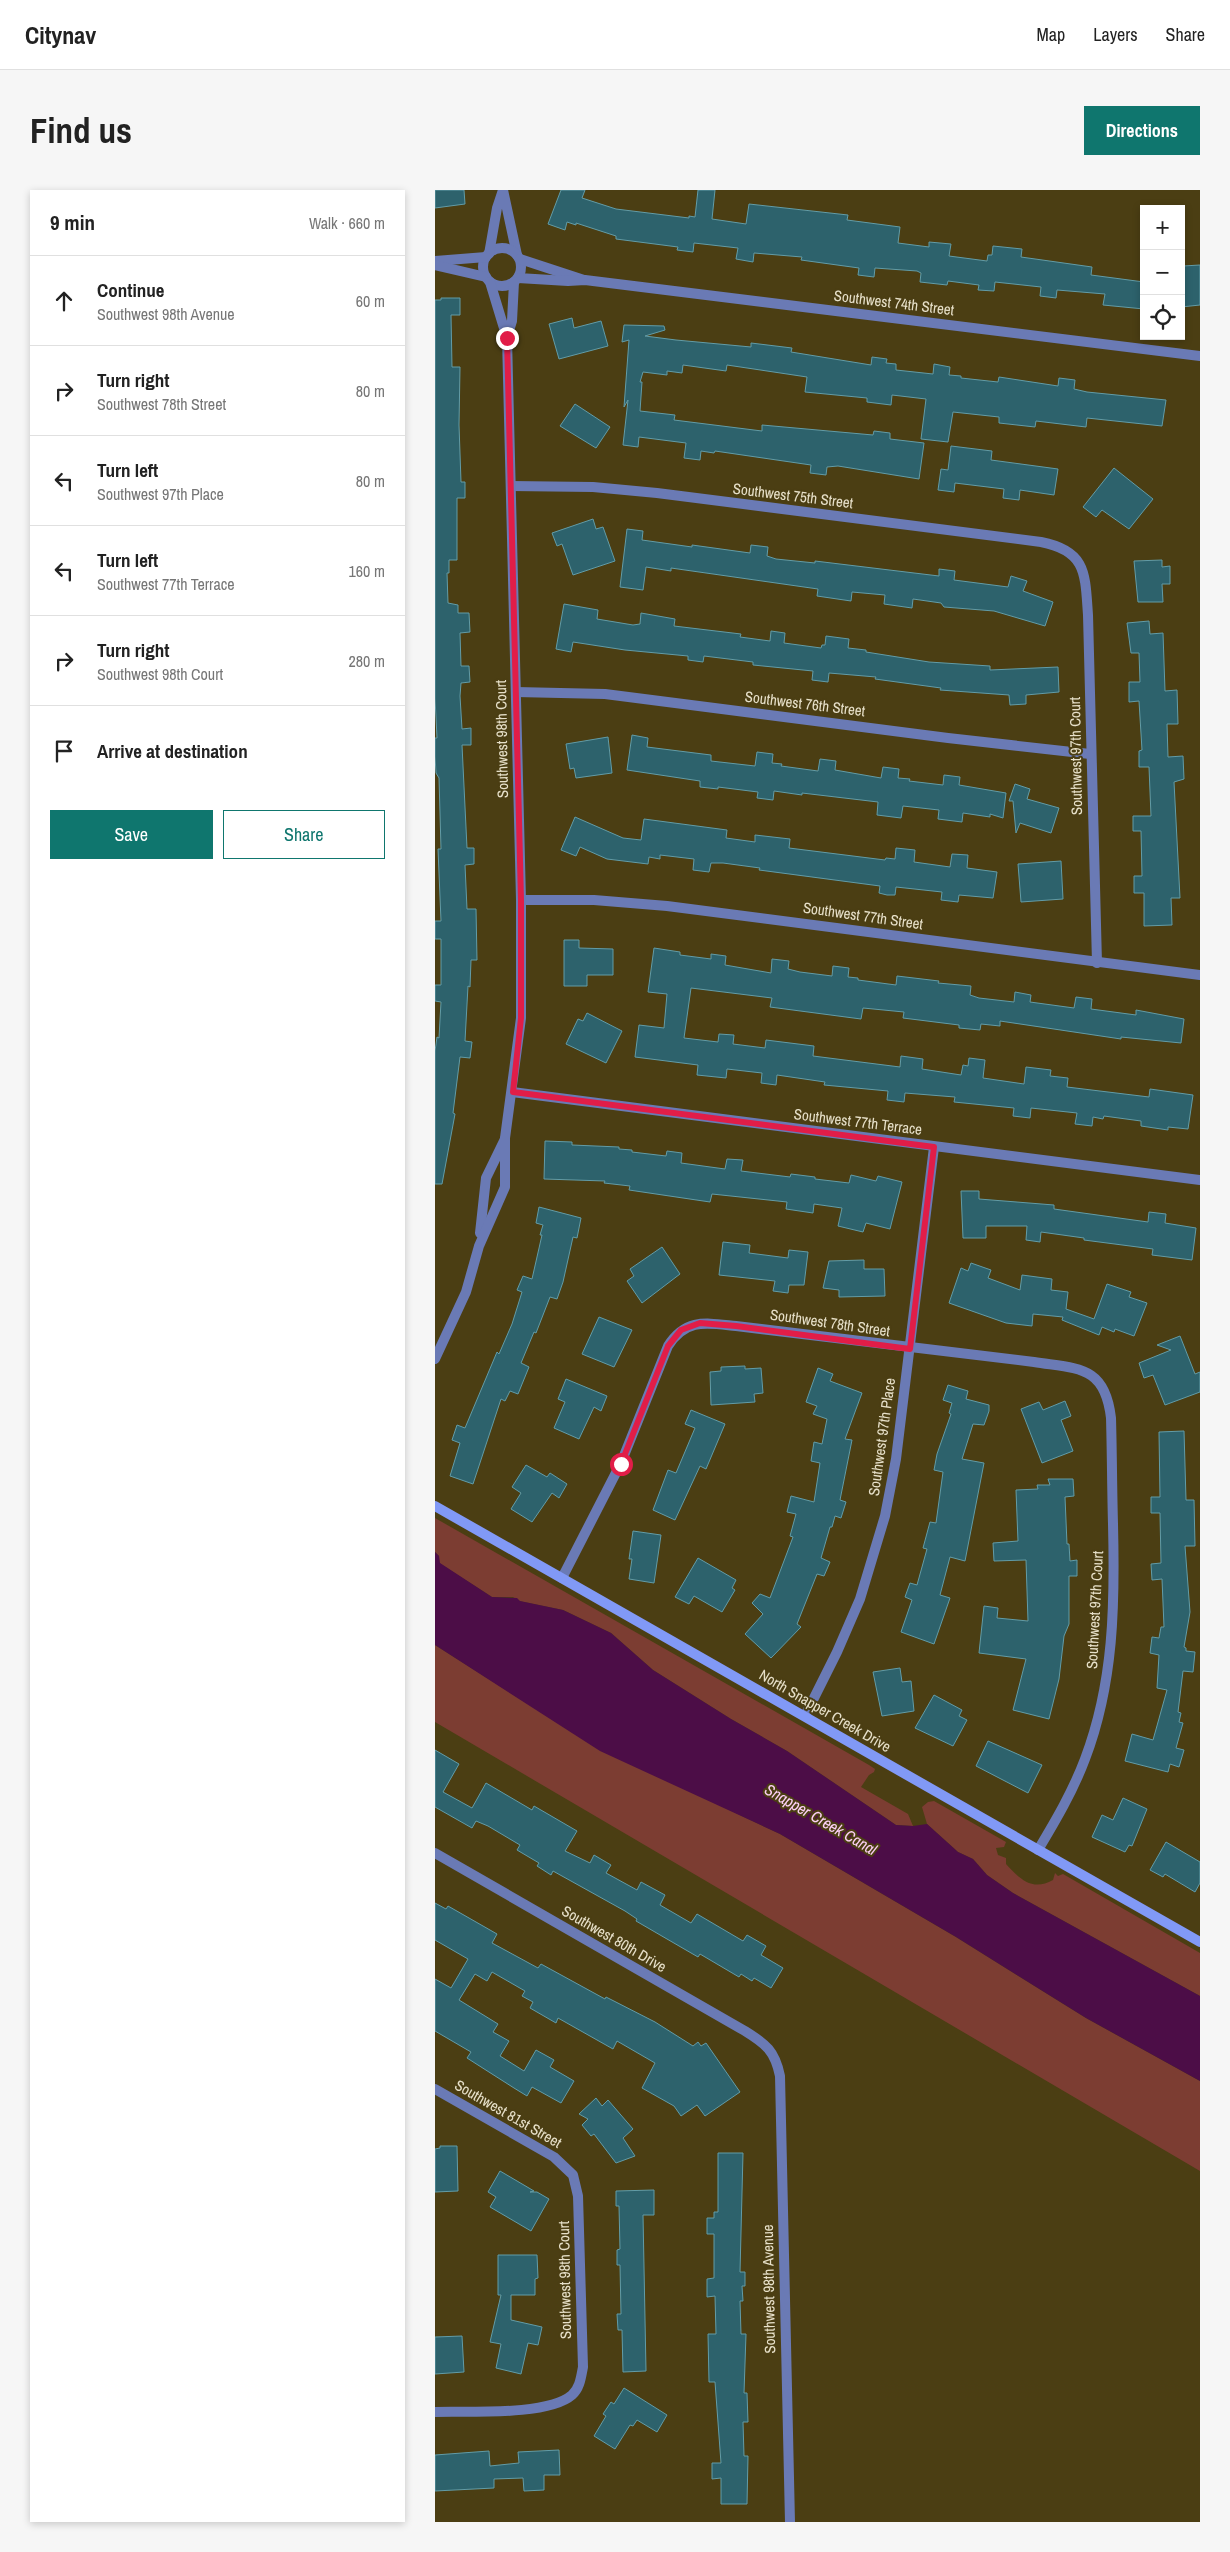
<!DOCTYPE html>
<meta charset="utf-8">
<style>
body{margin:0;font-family:"Archivo Narrow",sans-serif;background:#f6f6f6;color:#222}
.controls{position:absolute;right:15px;top:15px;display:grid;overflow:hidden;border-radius:0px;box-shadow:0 2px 8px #0003}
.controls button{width:45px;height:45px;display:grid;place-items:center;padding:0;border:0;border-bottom:1px solid #e0e0e0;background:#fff;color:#222;font:25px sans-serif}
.stop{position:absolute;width:15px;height:15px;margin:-11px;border:4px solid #e11d48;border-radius:50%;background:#fff}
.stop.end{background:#e11d48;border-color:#fff;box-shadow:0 1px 5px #0008}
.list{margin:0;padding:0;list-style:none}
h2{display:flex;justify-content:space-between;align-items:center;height:65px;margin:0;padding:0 20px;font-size:21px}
h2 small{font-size:16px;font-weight:400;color:#767676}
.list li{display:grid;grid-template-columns:32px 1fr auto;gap:15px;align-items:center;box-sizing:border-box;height:90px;padding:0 20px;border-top:1px solid #e0e0e0}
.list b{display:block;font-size:19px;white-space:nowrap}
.list p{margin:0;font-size:16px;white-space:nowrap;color:#767676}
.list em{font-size:16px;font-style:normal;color:#767676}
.actions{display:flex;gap:10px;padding:15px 20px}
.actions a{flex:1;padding:11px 0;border:1px solid #0f766e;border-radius:0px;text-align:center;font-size:18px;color:#0f766e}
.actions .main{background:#0f766e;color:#fff}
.icon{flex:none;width:28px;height:28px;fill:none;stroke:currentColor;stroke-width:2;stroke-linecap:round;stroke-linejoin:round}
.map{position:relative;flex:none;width:765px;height:2332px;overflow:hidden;border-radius:0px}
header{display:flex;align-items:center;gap:30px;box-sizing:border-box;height:70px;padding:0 25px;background:#fff;border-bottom:1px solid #e0e0e0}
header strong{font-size:24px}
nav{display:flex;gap:28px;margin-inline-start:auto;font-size:18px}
.intro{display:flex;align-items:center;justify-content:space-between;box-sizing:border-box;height:120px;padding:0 30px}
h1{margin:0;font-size:35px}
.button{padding:12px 22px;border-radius:0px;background:#0f766e;color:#fff;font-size:18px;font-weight:700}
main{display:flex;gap:30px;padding:0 30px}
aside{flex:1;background:#fff;border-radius:0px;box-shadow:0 2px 8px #0003}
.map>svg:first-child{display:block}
</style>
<header>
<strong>Citynav</strong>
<nav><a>Map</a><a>Layers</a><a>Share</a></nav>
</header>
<div class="intro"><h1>Find us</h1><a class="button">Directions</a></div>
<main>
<aside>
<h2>9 min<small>Walk · 660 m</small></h2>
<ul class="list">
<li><svg class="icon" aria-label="ahead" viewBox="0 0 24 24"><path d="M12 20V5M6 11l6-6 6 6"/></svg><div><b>Continue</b><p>Southwest 98th Avenue</p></div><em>60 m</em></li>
<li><svg class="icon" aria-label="right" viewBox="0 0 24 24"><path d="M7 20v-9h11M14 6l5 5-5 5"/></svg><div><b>Turn right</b><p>Southwest 78th Street</p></div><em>80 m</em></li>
<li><svg class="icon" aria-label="left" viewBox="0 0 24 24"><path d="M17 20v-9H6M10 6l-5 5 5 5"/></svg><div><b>Turn left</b><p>Southwest 97th Place</p></div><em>80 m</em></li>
<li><svg class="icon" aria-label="left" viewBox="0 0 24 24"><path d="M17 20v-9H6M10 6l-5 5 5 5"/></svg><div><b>Turn left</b><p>Southwest 77th Terrace</p></div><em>160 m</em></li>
<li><svg class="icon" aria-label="right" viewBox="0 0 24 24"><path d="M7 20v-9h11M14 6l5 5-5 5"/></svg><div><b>Turn right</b><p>Southwest 98th Court</p></div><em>280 m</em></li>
<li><svg class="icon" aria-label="arrive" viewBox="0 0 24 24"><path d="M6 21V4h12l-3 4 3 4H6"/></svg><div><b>Arrive at destination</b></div></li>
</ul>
<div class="actions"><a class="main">Save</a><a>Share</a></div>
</aside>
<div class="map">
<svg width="765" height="2332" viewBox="0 0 765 2332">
<rect width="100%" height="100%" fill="#4b3e13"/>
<!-- green -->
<g fill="#7c3d32">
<polygon points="0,1328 434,1575 440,1579 439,1582 434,1585 426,1597 473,1624 478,1636 461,1635 352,1561 296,1529 218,1480 176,1443 128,1420 84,1411 78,1407 57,1407 4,1373 4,1366 0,1362"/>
<polygon points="0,1455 117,1529 263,1605 345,1644 521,1747 651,1828 765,1891 765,1981 0,1532"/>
<path d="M499,1611L571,1652L569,1657L561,1658L563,1665L571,1668V1674C584,1688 597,1702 618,1690L620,1683L623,1686L628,1684L765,1763V1806L578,1703L552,1685L538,1669L523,1662L492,1634L487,1617L493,1612Z"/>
</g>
<!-- water -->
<polygon fill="#4c0d47" points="0,1362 4,1366 5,1373 57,1407 82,1408 85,1411 128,1420 176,1443 218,1480 296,1529 352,1561 461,1635 478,1636 492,1634 523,1662 538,1669 552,1685 578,1703 765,1806 765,1891 651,1828 521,1747 345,1644 165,1561 0,1455"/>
<!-- building -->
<g fill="#2d626c" stroke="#629ca7">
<polygon points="0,0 29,0 30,14 0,18"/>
<polygon points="126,0 150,0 147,8 181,19 254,28 254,26 260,27 263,0 280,0 277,29 311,34 314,14 413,25 412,30 465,37 463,53 494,57 494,52 516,54 514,66 552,71 553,65 557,65 558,56 587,59 586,67 657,77 656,85 709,92 709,119 668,115 670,104 622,100 621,108 605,106 606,97 560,92 559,101 543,100 544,95 513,91 512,95 485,92 486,83 482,81 440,78 439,87 423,85 424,78 366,70 367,67 319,63 318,72 301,69 303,58 259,53 258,62 242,60 243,57 181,49 181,46 141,33 141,35 132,32 130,40 113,34"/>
<polygon points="765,75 765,115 746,117 746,91 749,91 748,76"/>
<polygon points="6,108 25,108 25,125 16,125 17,177 25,177 24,235 26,292 30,292 30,308 22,308 22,370 14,370 14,383 12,383 13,413 23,415 23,423 34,423 35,442 25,443 26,476 34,476 35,492 26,493 25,506 27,539 36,538 36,555 27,555 32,658 39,658 39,674 30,675 32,719 41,719 42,770 36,770 35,797 33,796 30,851 37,852 35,868 25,867 18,923 20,924 7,994 0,994 0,861 2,847 4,848 6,812 0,811 0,795 6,795 6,749 0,749 0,731 6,731 3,659 6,659 4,588 1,583 0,566 0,548 2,548 0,508 0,110 6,110"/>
<polygon points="137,128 139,138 166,131 173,156 124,169 114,134"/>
<polygon points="189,135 229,136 230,140 210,146 241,150 316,157 316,153 357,158 356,162 436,175 437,167 452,169 451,173 461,174 461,180 498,184 499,174 515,177 514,185 526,186 526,188 563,192 564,187 623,196 624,188 640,190 639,199 652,202 731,210 727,236 652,228 651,237 601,231 600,237 564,233 564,227 518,222 513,252 486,249 491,209 457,205 456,215 432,212 432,208 370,202 372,187 292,175 291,181 248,175 247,183 232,181 232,185 208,182 205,192 207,192 205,221 240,225 239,230 327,241 327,235 438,245 439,241 455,243 455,249 489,253 484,289 403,276 392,277 391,285 375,283 376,275 280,261 279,263 266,261 265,270 249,268 251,253 204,247 203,257 188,255 193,210 189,217 194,150 187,152"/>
<polygon points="140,214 175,237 161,258 125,236"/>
<polygon points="516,256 557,261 556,270 623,279 619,305 585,300 584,310 568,308 569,299 520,293 519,302 503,300 506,279 513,280"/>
<polygon points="679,278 718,309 694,339 667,320 661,327 648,317"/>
<polygon points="158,329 161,339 168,337 180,371 138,385 127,354 122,356 117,343"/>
<polygon points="192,339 208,341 207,350 257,357 257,355 315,363 316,355 333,357 332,366 341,369 380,373 380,371 504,386 504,379 520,381 519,390 573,397 576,386 592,391 588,401 618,412 610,436 559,421 509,417 506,413 478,409 477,418 449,414 450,405 417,402 416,411 382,406 383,399 236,378 236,381 211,377 208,400 185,397"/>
<polygon points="727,370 727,377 735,376 735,394 727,394 728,412 703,412 699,371"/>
<polygon points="129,414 163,420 162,429 198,435 205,434 206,423 240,429 239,436 306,444 305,447 335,451 336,441 350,443 349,453 386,458 387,455 390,455 391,446 414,449 413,458 431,460 431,462 494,472 555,476 555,480 623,477 624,502 591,505 591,514 575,515 574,505 505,500 506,498 440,489 441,487 394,483 393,492 377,490 378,481 318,475 318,472 269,466 268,472 253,470 253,466 190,460 138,452 136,462 121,459"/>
<polygon points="714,431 715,444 728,443 730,501 742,500 743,534 732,534 733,567 748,566 749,589 739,592 745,708 736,708 737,735 709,736 709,703 699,703 699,686 707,686 706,641 698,641 698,626 716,626 714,577 704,577 704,561 707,560 704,511 694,512 694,492 705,492 704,463 696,463 692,433"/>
<polygon points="197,545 213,548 212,557 276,565 276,571 320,576 322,562 338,564 337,573 347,574 346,576 383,581 385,569 401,571 400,580 446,588 448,577 464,579 463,588 475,589 474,591 508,595 509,585 525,587 524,595 571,603 568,628 555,624 555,627 528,623 527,632 503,629 504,620 468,616 466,628 442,625 443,612 367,603 367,605 339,601 338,610 322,608 323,602 283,597 283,599 265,597 265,591 192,580"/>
<polygon points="173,547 177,583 141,588 139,578 135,579 131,554"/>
<polygon points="580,594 595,599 592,609 624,618 616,643 585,633 581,643 578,611 574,611"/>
<polygon points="140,627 188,648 206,650 209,629 292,640 291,648 320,652 320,645 355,649 354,658 450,670 451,668 460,669 461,658 480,660 479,672 515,677 517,664 533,665 532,678 562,682 558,708 524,705 523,712 506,710 507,702 461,697 460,705 452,705 444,703 445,696 324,680 325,678 288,673 276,673 274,682 258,680 259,669 225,665 225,669 214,667 213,674 172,669 145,657 141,666 126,660"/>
<polygon points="626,671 628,709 586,712 583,674"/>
<polygon points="129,750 144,750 144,758 178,759 178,785 152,785 152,796 129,796"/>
<polygon points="219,758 245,762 245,765 276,769 276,764 291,766 290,775 336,783 337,769 354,771 353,779 365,782 397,786 398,776 414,778 413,787 423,788 423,790 461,795 462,786 504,791 503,793 536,796 535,805 544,808 579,812 580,802 596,805 595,812 639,818 641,807 657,809 656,819 701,825 701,820 749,829 746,853 686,847 686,849 565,831 565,836 546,834 545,840 524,838 524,835 468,828 469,822 428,818 426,829 335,817 337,808 256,798 249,848 283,852 284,844 299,845 298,854 330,858 331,850 379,856 378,866 465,877 466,866 488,869 487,879 526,885 528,875 533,876 534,868 550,870 548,888 589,894 591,877 616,880 615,886 633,888 632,897 714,907 715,899 758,905 753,939 733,937 733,940 706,936 706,931 669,926 668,929 658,927 657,936 640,934 642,923 596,918 595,928 578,926 579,918 519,912 520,907 470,903 469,912 452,910 453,901 389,895 390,892 342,885 341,895 326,893 327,883 292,879 291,888 262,885 263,875 200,867 204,835 229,838 232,804 213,802"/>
<polygon points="152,823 187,841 171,873 131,854 143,829 148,831"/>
<polygon points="110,951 137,952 137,955 184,957 184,959 197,960 197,962 231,966 232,961 247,963 246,973 290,979 292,969 308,970 306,981 355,987 356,984 380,987 380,989 414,993 416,985 441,991 443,986 467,992 455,1039 431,1033 428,1042 403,1036 407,1018 379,1014 378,1023 351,1019 352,1012 277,1004 275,1012 194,1000 195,996 169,993 170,991 109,989"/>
<polygon points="526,1001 544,1001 544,1009 619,1015 619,1019 713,1032 714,1022 731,1024 730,1033 761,1038 757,1070 717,1065 718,1059 649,1050 649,1048 606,1042 605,1052 591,1050 592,1036 551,1036 551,1048 528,1048"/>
<polygon points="104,1017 146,1028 142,1048 138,1047 128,1092 122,1109 115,1107 101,1143 99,1142 86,1173 94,1177 83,1204 75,1201 70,1211 66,1209 38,1294 15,1286 25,1253 17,1250 22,1235 30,1238 62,1162 64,1164 77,1134 87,1102 82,1100 88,1086 97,1089 107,1045 105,1045 108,1035 101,1033"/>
<polygon points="288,1052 315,1055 314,1063 353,1068 354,1060 373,1062 369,1095 354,1095 353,1103 338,1101 340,1091 284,1085"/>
<polygon points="227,1057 245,1084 207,1113 192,1091 199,1086 195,1079"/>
<polygon points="429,1070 429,1079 449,1079 450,1106 404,1107 404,1100 388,1098 394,1071"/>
<polygon points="536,1073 556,1080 553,1088 585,1100 587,1085 617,1089 616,1100 633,1102 631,1119 659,1129 672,1094 696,1102 694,1107 712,1113 699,1146 680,1139 679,1142 667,1137 664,1145 627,1130 628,1127 598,1124 597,1136 571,1133 514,1113 526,1078 533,1081"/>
<polygon points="164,1127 197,1140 179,1177 147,1164"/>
<polygon points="745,1146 760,1184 765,1182 765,1202 730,1215 718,1185 709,1188 704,1173 736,1160 722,1155"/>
<polygon points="310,1176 310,1179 326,1178 328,1203 319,1204 320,1212 276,1215 275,1182 286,1181 286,1177"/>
<polygon points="383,1178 398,1184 395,1191 427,1203 410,1249 417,1250 405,1310 411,1312 406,1328 400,1326 397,1337 395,1337 386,1368 395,1372 389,1386 382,1384 362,1434 366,1437 336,1468 310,1444 328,1424 317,1413 325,1404 335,1408 358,1347 355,1346 361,1324 352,1322 356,1306 379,1312 385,1273 376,1271 379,1252 387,1254 392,1229 378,1224 382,1216 371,1212"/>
<polygon points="131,1189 172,1206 166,1221 159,1217 144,1249 119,1238 130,1212 123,1209"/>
<polygon points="513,1195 533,1201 531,1209 554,1215 554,1221 549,1235 538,1234 527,1269 549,1273 530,1371 515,1367 505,1405 515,1408 499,1454 466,1442 477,1410 470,1407 475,1393 482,1395 492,1359 488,1358 495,1332 501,1333 508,1282 499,1280 502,1264 516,1224 514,1223 517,1213 508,1210"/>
<polygon points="630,1211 636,1226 626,1230 638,1261 607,1273 586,1219 604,1212 608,1220"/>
<polygon points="256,1220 290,1234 271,1279 265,1276 240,1330 218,1320 233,1280 241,1283 260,1238 250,1234"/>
<polygon points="749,1241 751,1310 759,1310 760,1356 750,1356 755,1422 749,1457 751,1458 751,1461 760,1462 758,1482 748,1481 743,1522 746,1523 744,1532 748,1533 741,1558 749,1560 744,1577 735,1574 733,1582 690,1571 697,1544 718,1550 732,1500 722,1498 724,1465 715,1463 717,1447 724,1448 726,1437 729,1437 727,1389 717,1390 716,1374 726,1373 725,1323 716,1323 716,1307 725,1307 724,1242"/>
<polygon points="91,1275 112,1287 115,1283 132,1294 124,1308 117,1303 97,1332 76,1319 86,1303 77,1297"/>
<polygon points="613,1289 638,1289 639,1306 630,1307 632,1354 634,1354 635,1371 642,1370 642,1386 634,1386 634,1434 629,1446 624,1489 614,1529 578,1520 591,1469 544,1463 549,1416 563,1418 562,1428 593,1431 591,1370 559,1371 558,1353 583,1351 581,1300 603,1299 602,1295 615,1295"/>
<polygon points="198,1341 226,1345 219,1393 194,1389 197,1369 194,1369"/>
<polygon points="263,1368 301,1390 297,1398 300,1400 287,1422 259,1406 254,1414 240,1407"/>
<polygon points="465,1478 467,1492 476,1491 479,1521 447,1526 438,1482"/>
<polygon points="499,1505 527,1520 524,1526 532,1530 518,1556 480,1538"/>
<polygon points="553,1551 607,1575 593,1603 541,1576"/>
<polygon points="0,1560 24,1574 8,1602 37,1618 51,1593 97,1620 99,1616 142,1641 130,1661 155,1673 159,1665 176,1675 171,1683 202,1700 206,1692 230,1705 225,1715 256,1733 262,1724 308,1751 312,1745 331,1756 326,1765 348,1778 336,1798 319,1788 317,1791 306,1784 304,1787 265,1764 263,1767 201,1731 202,1729 190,1721 118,1681 116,1685 102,1676 104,1673 82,1660 85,1655 53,1636 41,1631 37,1638 0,1617"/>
<polygon points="688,1608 712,1619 697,1656 694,1655 690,1662 657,1647 667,1625 678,1630"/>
<polygon points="731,1652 765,1672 765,1693 760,1702 730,1684 728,1687 715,1680"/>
<polygon points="0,1713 11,1719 13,1716 62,1744 57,1753 103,1778 106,1774 170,1809 171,1807 220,1832 258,1856 263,1852 266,1856 271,1853 305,1902 270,1926 262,1915 246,1926 239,1916 207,1898 220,1873 182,1851 178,1859 123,1828 121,1833 95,1818 98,1812 87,1806 90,1801 57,1782 52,1791 40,1784 24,1810 63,1834 58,1842 74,1851 65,1866 89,1881 101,1860 119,1870 115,1877 139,1891 126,1913 97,1897 92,1906 79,1898 32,1868 36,1862 0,1841 0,1789 16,1798 33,1769 0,1750"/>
<polygon points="161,1908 167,1916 173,1910 198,1939 188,1948 200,1966 181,1973 159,1944 156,1946 147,1935 153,1929 144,1924"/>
<polygon points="5,1956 22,1956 23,2001 0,2002 0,1959 5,1958"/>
<polygon points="283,1963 308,1963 305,2082 310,2082 310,2096 307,2096 308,2111 305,2111 306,2144 311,2144 309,2203 312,2203 313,2232 308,2232 309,2266 313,2266 312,2314 286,2314 286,2288 277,2289 277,2273 286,2273 280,2192 274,2192 273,2144 281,2144 280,2106 272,2107 272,2089 279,2088 279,2044 272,2044 272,2028 279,2028 279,2022 283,2022"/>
<polygon points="65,1981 99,2001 95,2002 102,2002 114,2009 96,2041 55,2017 61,2007 53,2002"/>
<polygon points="219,2000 219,2025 208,2025 211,2181 188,2182 187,2140 183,2140 182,2124 186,2124 185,2075 182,2075 182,2060 185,2059 184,2016 181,2016 181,2001"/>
<polygon points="63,2065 102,2065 103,2088 100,2089 100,2105 76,2105 76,2130 107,2137 103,2155 93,2153 86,2184 61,2178 66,2154 55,2152 66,2105 63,2105"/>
<polygon points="27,2146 29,2182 0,2184 0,2147"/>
<polygon points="189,2198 232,2225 222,2242 202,2230 198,2236 195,2235 180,2259 159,2246 171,2226 168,2224 176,2212 179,2214"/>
<polygon points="124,2260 125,2285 109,2285 109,2300 89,2301 88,2288 59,2289 59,2298 0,2301 0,2265 54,2261 55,2276 84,2273 83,2262"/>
</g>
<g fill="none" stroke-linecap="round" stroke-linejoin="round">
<!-- street -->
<g stroke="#6a7ab5" stroke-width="10">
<polyline points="68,0 82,65"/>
<circle cx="67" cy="77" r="19"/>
<polyline points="54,64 62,18 68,0"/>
<polyline points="85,69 149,90"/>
<polyline points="0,71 51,67"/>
<polyline points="0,75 51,87"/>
<polyline points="83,88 133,91 150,90 765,166"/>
<polyline points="72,147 77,131 79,92"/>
<path d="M76,296L158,297L222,303L606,352C652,361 650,384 653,425L662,773"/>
<polyline points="81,502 170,504 513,548 655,564"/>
<polyline points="86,710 159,710 232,716 765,785"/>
<polyline points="77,902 765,990"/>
<polyline points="45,1043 51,988 70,949"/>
<polyline points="0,1169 31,1102 44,1056 70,997 70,948 86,828 86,710 72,148 55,92"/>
<path d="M127,1388L186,1273L233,1156C251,1128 271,1133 301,1136L599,1172C643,1179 670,1175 676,1228C677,1263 677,1298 678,1334C680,1414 679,1493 650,1569C638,1601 621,1630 603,1660"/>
<polyline points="370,1526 402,1462 425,1409 450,1326 461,1269 499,957"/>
<path d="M0,1663L310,1841C331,1854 340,1861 345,1886L355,2332"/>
<path d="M0,1899L119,1967L138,1985L143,2006L148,2177C146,2187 145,2198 137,2205C113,2226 33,2221 0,2222"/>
</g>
<!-- secondary -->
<polyline stroke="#8199f6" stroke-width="10" points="0,1316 765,1752"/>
</g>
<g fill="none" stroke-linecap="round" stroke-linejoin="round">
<!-- route -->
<polyline stroke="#e11d48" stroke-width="6" points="72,148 86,710 86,828 78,902 499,957 475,1159 301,1136 265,1133 246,1140 233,1156 186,1274"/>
</g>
<g text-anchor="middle" stroke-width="4" stroke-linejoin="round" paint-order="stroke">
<!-- street labels -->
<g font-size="15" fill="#e7e0c9" stroke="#4b3e13">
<text transform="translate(459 113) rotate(7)" y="5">Southwest 74th Street</text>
<text transform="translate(358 306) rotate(7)" y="5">Southwest 75th Street</text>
<text transform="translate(370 514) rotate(7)" y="5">Southwest 76th Street</text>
<text transform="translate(67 549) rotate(-91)" y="5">Southwest 98th Court</text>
<text transform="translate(641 566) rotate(-91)" y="5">Southwest 97th Court</text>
<text transform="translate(428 726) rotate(8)" y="5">Southwest 77th Street</text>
<text transform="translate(423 932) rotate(7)" y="5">Southwest 77th Terrace</text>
<text transform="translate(395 1133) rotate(8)" y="5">Southwest 78th Street</text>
<text transform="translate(447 1247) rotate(-82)" y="5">Southwest 97th Place</text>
<text transform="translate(660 1420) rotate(-87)" y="5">Southwest 97th Court</text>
<text transform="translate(390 1521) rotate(30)" y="5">North Snapper Creek Drive</text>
<text transform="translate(179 1749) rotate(30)" y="5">Southwest 80th Drive</text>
<text transform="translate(73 1924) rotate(30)" y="5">Southwest 81st Street</text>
<text transform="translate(130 2090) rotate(-91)" y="5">Southwest 98th Court</text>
<text transform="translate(334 2099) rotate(-91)" y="5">Southwest 98th Avenue</text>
</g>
<!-- water labels -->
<g font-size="16" font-style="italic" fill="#fdd0f6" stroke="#4b3e13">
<text transform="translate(386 1629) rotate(30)" y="6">Snapper Creek Canal</text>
</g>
</g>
</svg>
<div class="controls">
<button>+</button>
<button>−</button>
<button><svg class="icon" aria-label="locate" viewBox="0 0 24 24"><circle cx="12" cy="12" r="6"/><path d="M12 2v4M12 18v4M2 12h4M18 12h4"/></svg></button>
</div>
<div class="stop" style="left:186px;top:1274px"></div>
<div class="stop end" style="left:72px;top:148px"></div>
</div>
</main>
